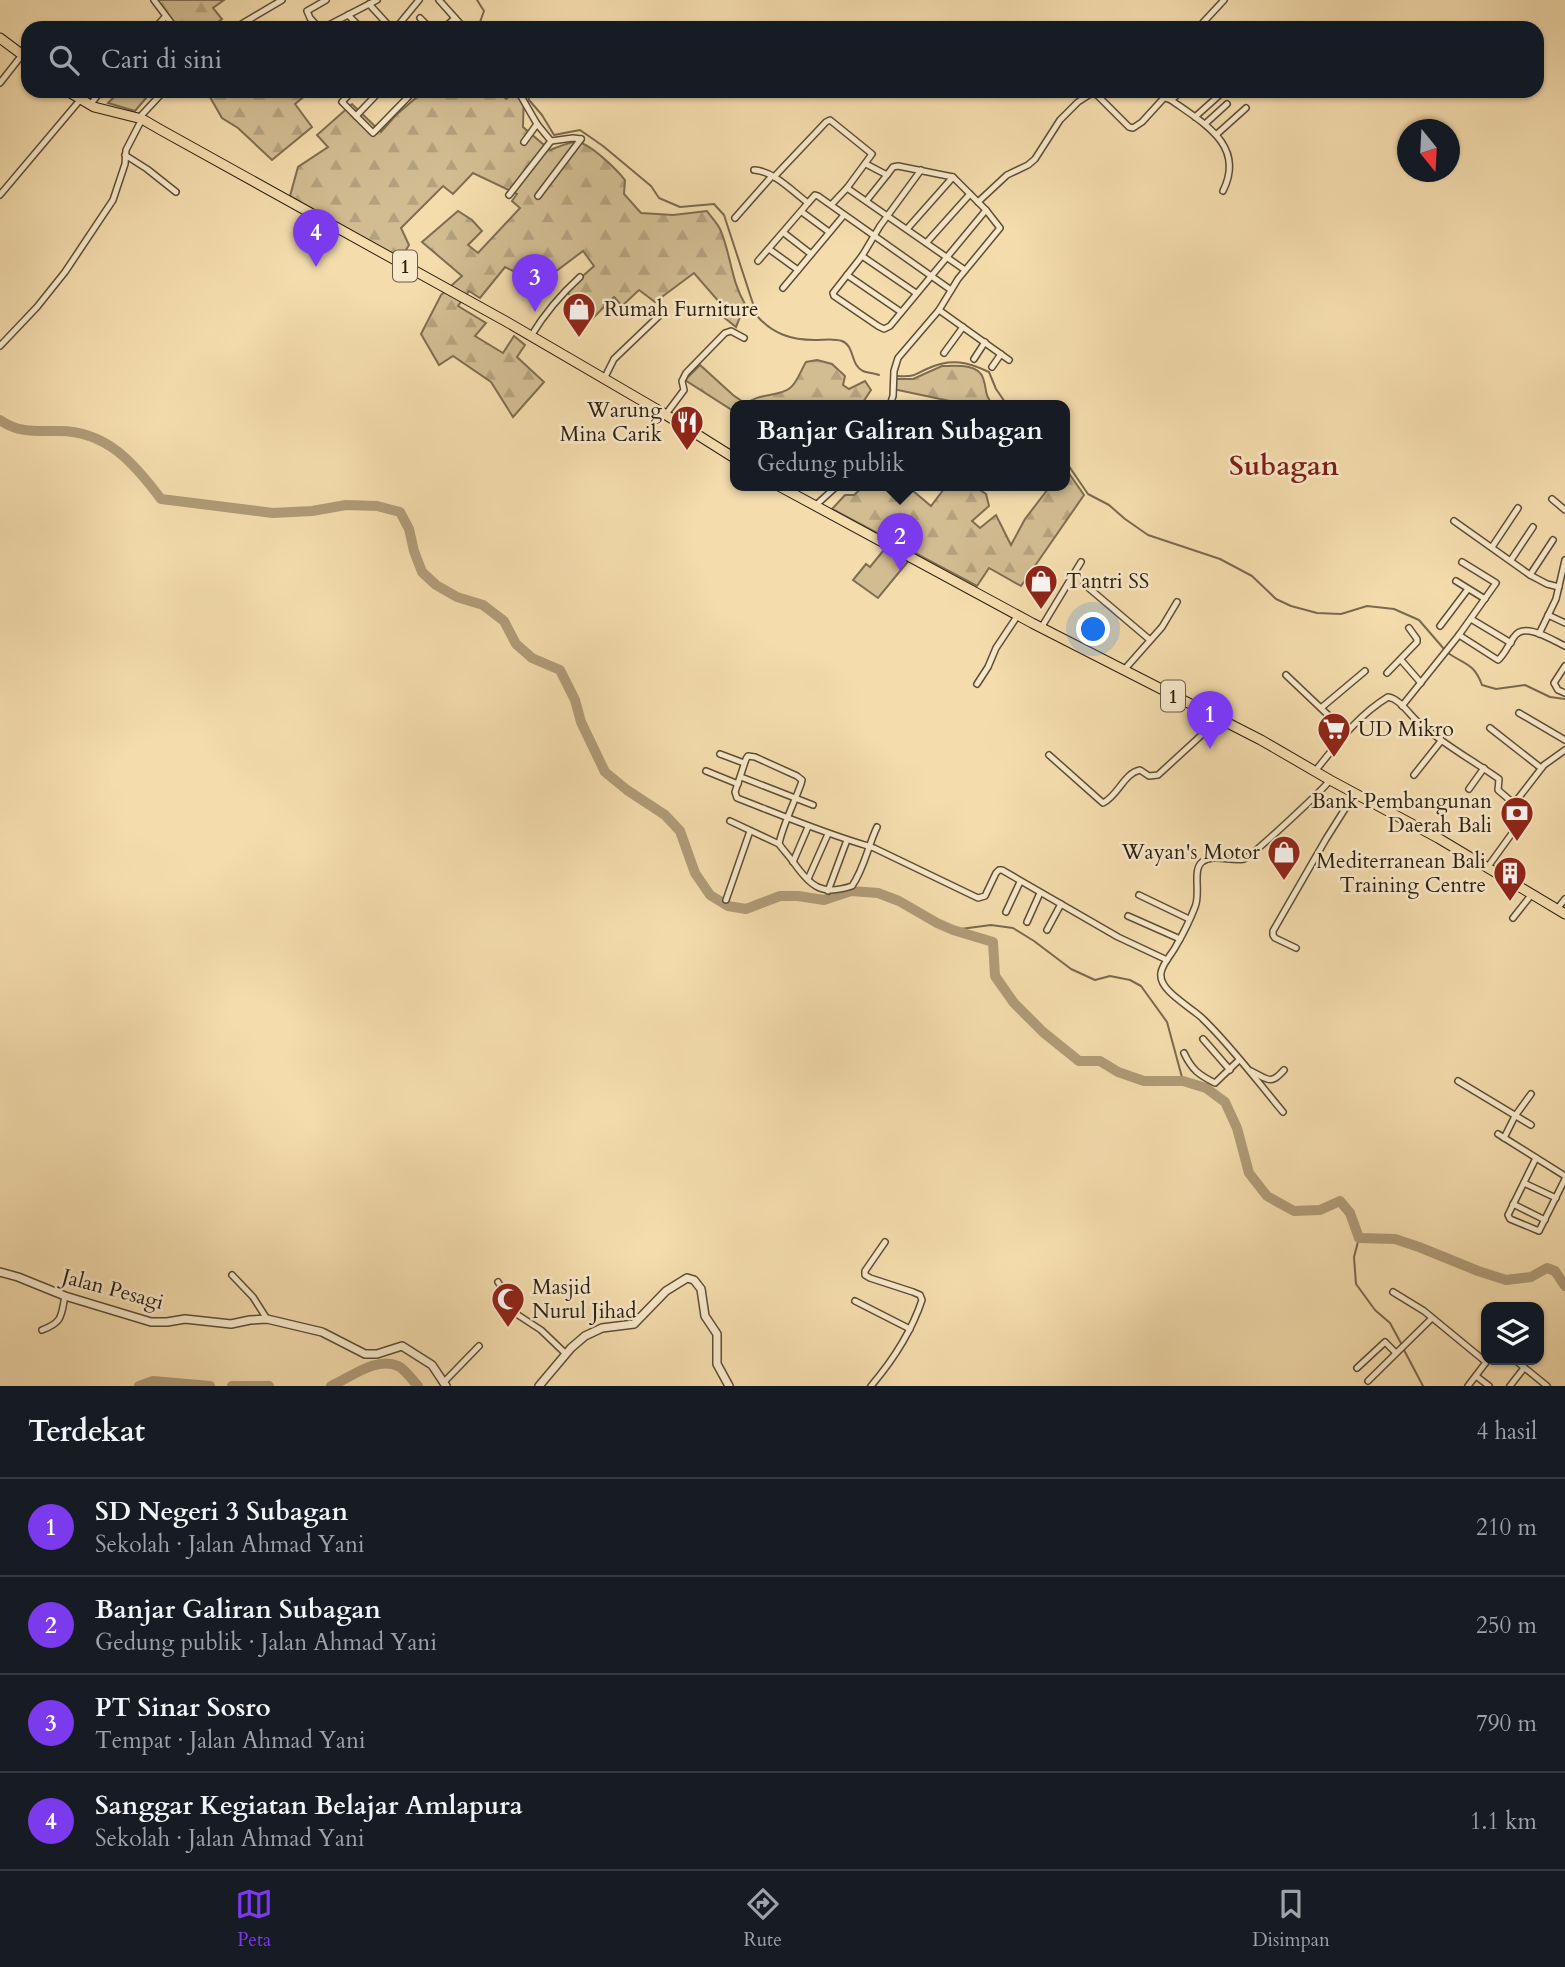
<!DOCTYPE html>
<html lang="id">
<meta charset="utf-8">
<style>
body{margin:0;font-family:Cardo,serif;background:#20242c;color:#f1f3f6}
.controls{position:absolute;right:21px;bottom:21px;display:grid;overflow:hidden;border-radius:14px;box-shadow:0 2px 5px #0004}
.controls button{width:63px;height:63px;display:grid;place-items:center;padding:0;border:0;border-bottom:2px solid #363941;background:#171b24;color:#f1f3f6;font:35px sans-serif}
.compass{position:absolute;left:1397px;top:119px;width:63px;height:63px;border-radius:50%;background:#171b24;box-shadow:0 2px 5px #0004;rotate:162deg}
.you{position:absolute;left:1094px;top:630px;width:24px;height:24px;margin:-18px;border:5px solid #fff;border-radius:50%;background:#1a73e8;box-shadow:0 0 0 10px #1a73e833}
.badge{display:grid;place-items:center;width:46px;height:46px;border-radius:50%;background:#7c3aed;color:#fff;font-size:23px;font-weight:700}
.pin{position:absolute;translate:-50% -58px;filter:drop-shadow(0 2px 4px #0008)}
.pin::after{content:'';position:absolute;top:37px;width:24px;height:21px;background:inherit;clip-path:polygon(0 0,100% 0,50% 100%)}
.popup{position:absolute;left:730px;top:400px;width:340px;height:91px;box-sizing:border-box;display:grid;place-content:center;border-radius:14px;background:#171b24;filter:drop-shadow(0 2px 5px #0005);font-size:23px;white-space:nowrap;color:#9ea1a6}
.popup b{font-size:26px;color:#f1f3f6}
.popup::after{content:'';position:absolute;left:50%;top:100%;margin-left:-14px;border:14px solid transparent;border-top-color:#171b24}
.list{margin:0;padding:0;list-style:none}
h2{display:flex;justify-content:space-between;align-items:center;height:91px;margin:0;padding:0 28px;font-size:30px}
h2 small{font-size:23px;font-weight:400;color:#9ea1a6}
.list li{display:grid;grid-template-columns:46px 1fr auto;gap:21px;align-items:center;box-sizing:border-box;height:98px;padding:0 28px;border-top:2px solid #363941}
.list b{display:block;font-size:26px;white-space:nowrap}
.list p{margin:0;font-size:23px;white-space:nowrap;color:#9ea1a6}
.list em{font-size:23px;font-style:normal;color:#9ea1a6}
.icon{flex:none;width:38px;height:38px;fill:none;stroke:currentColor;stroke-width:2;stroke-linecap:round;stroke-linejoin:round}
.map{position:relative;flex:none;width:1565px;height:1386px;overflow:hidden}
.search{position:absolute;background:#171b24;box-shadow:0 2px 5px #0004;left:21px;right:21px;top:21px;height:77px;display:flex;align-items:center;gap:18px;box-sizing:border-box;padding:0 24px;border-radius:21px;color:#9ea1a6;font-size:26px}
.sheet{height:483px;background:#171b24}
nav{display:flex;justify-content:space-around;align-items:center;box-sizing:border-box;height:98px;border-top:2px solid #363941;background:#171b24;font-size:19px;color:#9ea1a6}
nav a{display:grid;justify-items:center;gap:4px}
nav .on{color:#7c3aed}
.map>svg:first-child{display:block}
</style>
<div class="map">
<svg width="1565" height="1386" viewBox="0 0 1565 1386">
<defs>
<pattern id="forest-firs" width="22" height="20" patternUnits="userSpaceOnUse" patternTransform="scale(1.75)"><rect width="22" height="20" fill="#d2bc92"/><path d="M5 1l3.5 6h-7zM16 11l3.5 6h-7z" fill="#b4a17d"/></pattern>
</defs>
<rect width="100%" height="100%" fill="#f4dcad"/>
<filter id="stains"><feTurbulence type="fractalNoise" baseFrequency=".00286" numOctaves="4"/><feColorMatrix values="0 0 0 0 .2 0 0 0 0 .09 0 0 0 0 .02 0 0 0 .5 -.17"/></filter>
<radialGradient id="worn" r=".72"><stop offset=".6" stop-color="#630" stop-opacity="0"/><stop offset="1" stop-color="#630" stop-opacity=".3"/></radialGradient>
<!-- grass -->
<g fill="#d2bc92" stroke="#7e6d50" stroke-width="2">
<polygon points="116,91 152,91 135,111 108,103 118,93"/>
<polygon points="887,546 910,559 878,598 853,580 866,564 870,567"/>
</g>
<!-- forest -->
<g fill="url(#forest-firs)" stroke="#7e6d50" stroke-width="2">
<polygon points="153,0 224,0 213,8 222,19 210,28 172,28"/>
<polygon points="311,91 295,104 312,127 272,160 238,128 222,118 207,92"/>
<path d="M424,91H499L506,99L517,91H524L523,127L550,150C558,147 568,142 577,142C590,143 617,170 625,180L624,194L641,213L673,215L707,211C711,217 717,223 720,229C731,254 731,281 745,304L736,327L721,315V304L694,273L655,302L639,290L622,306L614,297L592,319L566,291L594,266L583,251L539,284L505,267L480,298L469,291L458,306L486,323L475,336L503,353L514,336L525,345L517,357L544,382L513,417L491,382L453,356L439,365L421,334L441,295L462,276L422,242L458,211L472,220L482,231L468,245L478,253L520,208L512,201L517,194L473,173L453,194L443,186L401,228L409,245L400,260L290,196L298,167L328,147L317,135L352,104L381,132L396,115Z"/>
<path d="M817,360L832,364L845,376L843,385L849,389L865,381L871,390L861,405H736L735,412L685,380L700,365L733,395L746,404C758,393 779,397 790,388C797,383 801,370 806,362Z"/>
<path d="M942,366C955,366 978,363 983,378C988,392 983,392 993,405L959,403L893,389L895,379H913Z"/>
<polygon points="1068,472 1084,495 1021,586 989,568 977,586 832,509 845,495 854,495 865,485 906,485 931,506 947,485 972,485 986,494 989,506 972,521 980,528 996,515 1011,545 1025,519 1051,485 1064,485 1065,477"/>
</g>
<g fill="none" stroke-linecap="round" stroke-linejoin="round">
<!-- stream -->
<g stroke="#7a694d" stroke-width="2">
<polyline points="477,0 484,11 480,22 483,28"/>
<path d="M527,91L529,100L542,115L554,135L580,130L603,146L651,186L659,198L680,207L714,204L724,215L757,316C773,334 791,340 815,340C824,340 833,338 842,341C855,346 850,365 863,371C867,373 874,373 879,375"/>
<path d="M897,376C917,377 912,375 929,368C951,358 968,362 989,372L996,389L1007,405"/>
<polyline points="1064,459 1088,494 1109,505 1125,519 1148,535 1220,559 1252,576 1276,599 1291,606 1317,613 1341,614 1367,606 1394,609 1419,620 1444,649"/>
<path d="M1448,653C1465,665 1474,663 1482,685L1496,689L1525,685L1550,697L1565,699"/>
<polyline points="953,930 991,925 1013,928 1034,941 1071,969 1095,980 1110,976 1130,980 1141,986 1167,1022 1183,1081"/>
<polyline points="1359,1238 1354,1257 1356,1284 1375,1310 1390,1323 1402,1345"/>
<polyline points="1404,1350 1423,1386"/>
</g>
<!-- river -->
<g stroke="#af9b77" stroke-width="10">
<path d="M0,420C18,433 36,431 57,431C106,430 134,463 161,499L273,513L312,511L346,505L377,506L400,512L409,529L414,551L422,572L436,585L457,597L483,605L504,621L516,644L532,658L560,670L575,700L581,722L605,772L627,790L665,815L680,831L695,873L710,895L728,906L746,909L780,896H798L824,900L851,891L878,893L899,901L937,923L953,930L993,942L995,976L1014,1003L1043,1032L1079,1061H1100L1118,1072L1144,1081H1183L1206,1088L1225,1102L1237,1128L1249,1173L1267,1196L1294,1211L1320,1210L1340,1201L1350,1213L1359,1238L1395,1239L1419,1247L1478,1271L1506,1280L1531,1277L1547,1268L1555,1271L1565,1286"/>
<polyline points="139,1386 153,1381 210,1386"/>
<polyline points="232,1386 269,1386"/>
<path d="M331,1386C350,1378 376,1356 398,1366C406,1370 412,1380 418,1386"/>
</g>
<defs>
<g id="minor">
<polyline points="154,0 175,28"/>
<polyline points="439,0 464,28"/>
<polyline points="369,4 391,28"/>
<polyline points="348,15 361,28"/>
<polyline points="420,18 430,28"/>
<polyline points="155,28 165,17"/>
<polyline points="235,28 282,0"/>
<polyline points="319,28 310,18 307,11 326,0"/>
<polyline points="323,28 377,0"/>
<polyline points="396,28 419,0"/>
<polyline points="444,28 455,18"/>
<polyline points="1198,28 1224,0"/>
<polyline points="0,83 22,55"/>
<polyline points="352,91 342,102 373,133 414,91"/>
<polyline points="518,91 537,124 551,141 573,138 581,139"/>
<path d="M1182,91L1171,100C1203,123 1246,145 1223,191"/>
<polyline points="90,105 101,91"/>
<polyline points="356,116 380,91"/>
<polyline points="1195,117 1224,91"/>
<polyline points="138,119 164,91"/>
<polyline points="1205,124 1227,104"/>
<polyline points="1217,134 1246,108"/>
<polyline points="524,142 537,124"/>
<polyline points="125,155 147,169 176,192"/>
<polyline points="866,164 887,175 893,167 898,166 953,177 986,210 1000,228 958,279 939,310 898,358 894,371 893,396 890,405"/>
<path d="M754,170C774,171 793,192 808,203L815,195L818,196L951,290"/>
<polyline points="921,170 880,226 862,256 833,293 834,296 878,326 884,329 890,326 986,210"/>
<polyline points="774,177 826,122 830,120 872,154 847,188"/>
<polyline points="0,195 80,100"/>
<polyline points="509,195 551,141"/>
<polyline points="538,196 581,139"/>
<polyline points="867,200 887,175"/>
<polyline points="978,202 1007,175 1028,165 1035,159 1060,120 1078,102 1092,93 1097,95 1129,127 1133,128 1142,122 1163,99 1165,98 1171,100"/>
<polyline points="832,204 847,188 965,270"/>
<polyline points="802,212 829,232"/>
<polyline points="735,218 772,176"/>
<polyline points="907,229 953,177"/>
<polyline points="784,233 811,254"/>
<polyline points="927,242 970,194"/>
<polyline points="769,249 798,270"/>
<polyline points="862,256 916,293"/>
<polyline points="758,261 808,203"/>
<polyline points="847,275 901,312"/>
<polyline points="783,288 844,215"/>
<polyline points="939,310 1009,360"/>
<path d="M531,336C545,313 560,295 580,277"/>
<polyline points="0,346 37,307 65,272 113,200 125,164 126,150 142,119"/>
<polyline points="944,353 963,327"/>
<polyline points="974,359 985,342"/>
<polyline points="992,367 1001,354"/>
<polyline points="604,379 614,359 662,313"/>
<polyline points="666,414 684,390 682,381 686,373 725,333 731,331 744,338"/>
<polyline points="1552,499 1565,510"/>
<polyline points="816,505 838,485"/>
<polyline points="1454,521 1530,575 1547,584 1559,587"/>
<polyline points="1492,547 1518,508"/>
<polyline points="1511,560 1533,527"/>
<polyline points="1530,575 1553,540"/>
<polyline points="1456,581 1485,599"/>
<polyline points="1084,584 1150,640"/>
<polyline points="1548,615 1565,623"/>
<polyline points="1471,619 1511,643"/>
<polyline points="1440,626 1468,589"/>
<polyline points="1041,628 1081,562"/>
<polyline points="1539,634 1556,599 1565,560"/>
<path d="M1459,635L1498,660C1505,654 1508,645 1514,637C1524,621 1552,640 1565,646"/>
<polyline points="1401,660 1421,683"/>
<polyline points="1565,666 1554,683 1558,690 1565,693"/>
<polyline points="1124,670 1162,627 1177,602"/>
<polyline points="1387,673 1417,642 1417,639 1409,628"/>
<polyline points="1286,675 1346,732"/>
<polyline points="977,684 988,667 996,648 1018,615"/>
<polyline points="1402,706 1459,635 1496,583 1462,562"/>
<polyline points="1321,708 1365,671"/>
<polyline points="1519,713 1565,740"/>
<polyline points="1490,728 1541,768"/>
<polyline points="720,754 744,763"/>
<path d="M1049,755L1103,803C1118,796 1124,773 1140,770L1149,776L1158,775L1219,719"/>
<path d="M1316,770C1338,743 1357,716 1388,697C1400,699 1408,713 1417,721C1442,744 1471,759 1499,779L1498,790L1526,814L1487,868"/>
<polyline points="706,771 738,784"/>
<polyline points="1414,775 1441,741"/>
<polyline points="741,777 813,805"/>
<polyline points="1469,789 1484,768"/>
<polyline points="1513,805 1544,765 1565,750"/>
<polyline points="730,821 779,844"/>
<path d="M877,827C868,846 864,869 852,886C822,896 811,887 794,863C789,856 784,851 779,844C782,827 795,801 801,784L802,780L797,776L755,757L748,756L746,759L735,792L737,798C781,815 823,833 868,846L874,848L978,898L985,896L996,873L999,870H1002L1118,937L1167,960"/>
<polyline points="793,862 808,827"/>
<polyline points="808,879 828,834"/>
<polyline points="828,891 847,840"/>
<polyline points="1139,895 1189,919"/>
<polyline points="726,900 750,831"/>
<polyline points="1557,909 1565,899"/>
<polyline points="1006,912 1020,882"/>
<polyline points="1128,916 1180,939"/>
<polyline points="1513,918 1532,894"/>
<polyline points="1027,922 1040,893"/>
<polyline points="1047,930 1061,904"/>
<polyline points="1296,948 1275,938 1273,935 1273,931 1326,839 1355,793"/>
<polyline points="1203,1039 1230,1070"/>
<path d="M1184,1053C1192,1070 1199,1075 1215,1083L1239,1060"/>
<path d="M1251,1071C1268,1079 1270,1086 1284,1070"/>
<polyline points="1458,1081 1531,1125"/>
<path d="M1283,1112C1257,1081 1232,1047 1203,1019C1193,1008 1158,991 1161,973C1162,964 1172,954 1176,946C1183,934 1190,920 1195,907C1201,894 1192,870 1202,862C1213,853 1231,862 1244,859C1251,857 1324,789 1330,780"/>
<polyline points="1498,1134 1565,1176"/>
<polyline points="1504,1138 1515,1116 1531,1094"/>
<polyline points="1536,1158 1508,1215 1510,1219 1539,1231 1565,1179"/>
<polyline points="1524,1183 1556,1198"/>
<polyline points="1513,1204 1545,1220"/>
<polyline points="232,1275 253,1297 267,1319"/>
<polyline points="498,1282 518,1315 541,1330 566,1354"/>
<polyline points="1393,1292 1424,1311 1486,1362"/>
<polyline points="855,1301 910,1329"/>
<path d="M42,1330C63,1322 61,1316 65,1296"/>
<polyline points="1515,1360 1547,1386"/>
<polyline points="1357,1368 1385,1342 1396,1353"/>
<polyline points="1476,1376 1489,1386"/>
<polyline points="1368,1381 1432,1318"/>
<polyline points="443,1383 479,1346"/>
<path d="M871,1386C894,1359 911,1333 922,1300L920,1295L913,1292L870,1278L865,1275V1271L885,1242"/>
<polyline points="1468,1386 1487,1361"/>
<polyline points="1510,1386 1524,1368"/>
</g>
<g id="tertiary">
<polyline points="0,1272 18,1277 65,1296 151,1322 167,1322 185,1319 231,1324 250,1320 267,1319 322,1332 365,1354 377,1354 402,1346 432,1365 446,1386"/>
<polyline points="539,1386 571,1348 585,1336 602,1328 634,1324 666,1291 687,1278 694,1280 701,1289 705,1316 717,1334 717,1364 729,1386"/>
</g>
<g id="trunk">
<polyline points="0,38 28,59"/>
<polyline points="67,91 94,107 142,119 161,130 507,322 663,413 736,459"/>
<polyline points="777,485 1032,623 1261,740 1330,780 1438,838 1565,914"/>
</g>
</defs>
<!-- minor casing -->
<use href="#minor" stroke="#5c4e36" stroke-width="8"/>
<!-- tertiary casing -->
<use href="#tertiary" stroke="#5c4e36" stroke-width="10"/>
<!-- trunk casing -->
<use href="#trunk" stroke="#2a1e0f" stroke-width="11"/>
<!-- minor -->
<use href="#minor" stroke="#f8e8ca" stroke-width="5"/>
<!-- tertiary -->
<use href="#tertiary" stroke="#f8e8ca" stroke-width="7"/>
<!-- trunk -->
<use href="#trunk" stroke="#f4dcad" stroke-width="9"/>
</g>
<!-- icons -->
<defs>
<symbol id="shop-pin" viewBox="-11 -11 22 30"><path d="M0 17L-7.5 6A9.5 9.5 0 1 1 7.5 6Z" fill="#8f2418" stroke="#f8e8ca"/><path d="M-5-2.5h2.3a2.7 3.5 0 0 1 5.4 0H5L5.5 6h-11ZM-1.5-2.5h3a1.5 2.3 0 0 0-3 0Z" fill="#fff"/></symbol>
<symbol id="restaurant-pin" viewBox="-11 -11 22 30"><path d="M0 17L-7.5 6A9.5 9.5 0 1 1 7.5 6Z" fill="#8f2418" stroke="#f8e8ca"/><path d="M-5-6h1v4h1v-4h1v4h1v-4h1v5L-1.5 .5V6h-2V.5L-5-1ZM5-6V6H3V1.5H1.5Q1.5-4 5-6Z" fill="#fff"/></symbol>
<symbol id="supermarket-pin" viewBox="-11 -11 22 30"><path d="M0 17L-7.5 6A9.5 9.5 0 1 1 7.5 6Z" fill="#8f2418" stroke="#f8e8ca"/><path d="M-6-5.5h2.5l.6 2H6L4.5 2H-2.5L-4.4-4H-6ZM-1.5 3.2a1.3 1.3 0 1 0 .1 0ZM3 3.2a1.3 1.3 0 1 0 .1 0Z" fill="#fff"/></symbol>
<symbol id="bank-pin" viewBox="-11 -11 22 30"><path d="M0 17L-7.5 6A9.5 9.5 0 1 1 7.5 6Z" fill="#8f2418" stroke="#f8e8ca"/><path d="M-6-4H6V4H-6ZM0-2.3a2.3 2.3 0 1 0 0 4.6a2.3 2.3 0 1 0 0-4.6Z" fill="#fff"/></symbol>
<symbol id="building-pin" viewBox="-11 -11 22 30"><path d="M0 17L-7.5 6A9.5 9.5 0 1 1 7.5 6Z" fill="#8f2418" stroke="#f8e8ca"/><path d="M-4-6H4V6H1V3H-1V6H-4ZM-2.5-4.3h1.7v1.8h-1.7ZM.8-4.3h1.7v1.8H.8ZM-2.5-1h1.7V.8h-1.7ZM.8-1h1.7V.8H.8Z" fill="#fff"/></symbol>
<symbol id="mosque-pin" viewBox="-11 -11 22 30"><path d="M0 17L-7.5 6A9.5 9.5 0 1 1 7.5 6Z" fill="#8f2418" stroke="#f8e8ca"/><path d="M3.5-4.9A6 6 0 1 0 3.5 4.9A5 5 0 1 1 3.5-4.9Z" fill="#fff"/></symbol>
</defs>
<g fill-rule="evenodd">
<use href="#shop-pin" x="560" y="290" width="38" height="52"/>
<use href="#restaurant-pin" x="668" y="403" width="38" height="52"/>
<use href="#shop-pin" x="1022" y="562" width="38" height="52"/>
<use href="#supermarket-pin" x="1315" y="710" width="38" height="52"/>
<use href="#bank-pin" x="1498" y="794" width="38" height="52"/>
<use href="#shop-pin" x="1265" y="833" width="38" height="52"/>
<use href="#building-pin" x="1491" y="854" width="38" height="52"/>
<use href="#mosque-pin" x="489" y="1280" width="38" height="52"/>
</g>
<g text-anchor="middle" stroke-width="5" stroke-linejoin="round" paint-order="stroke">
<!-- shield labels -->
<g fill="#f8e8ca" stroke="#685b47" stroke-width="2">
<rect x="393" y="250.5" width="24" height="31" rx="5"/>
<rect x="1161" y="680.5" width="24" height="31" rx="5"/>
</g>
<g font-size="19" font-weight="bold" fill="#2a1e0f">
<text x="405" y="273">1</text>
<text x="1173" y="703">1</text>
</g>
<!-- poi labels -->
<g font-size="21" fill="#2a1e0f" stroke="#f8e8ca" text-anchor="start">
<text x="604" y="316">Rumah Furniture</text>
<text x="662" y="417" text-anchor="end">Warung<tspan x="662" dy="24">Mina Carik</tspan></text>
<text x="1066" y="588">Tantri SS</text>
<text x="1358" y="736">UD Mikro</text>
<text x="1492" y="808" text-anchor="end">Bank Pembangunan<tspan x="1492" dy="24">Daerah Bali</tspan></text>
<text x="1260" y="859" text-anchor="end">Wayan's Motor</text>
<text x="1486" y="868" text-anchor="end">Mediterranean Bali<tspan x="1486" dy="24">Training Centre</tspan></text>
<text x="532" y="1294">Masjid<tspan x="532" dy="24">Nurul Jihad</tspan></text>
</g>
<!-- street labels -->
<g font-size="21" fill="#2a1e0f" stroke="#f8e8ca">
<text transform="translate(113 1289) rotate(15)" y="7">Jalan Pesagi</text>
</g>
<!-- district labels -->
<g font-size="28" font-weight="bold" fill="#7a1f14" stroke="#f8e8ca">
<text x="1284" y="475">Subagan</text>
</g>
</g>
<rect width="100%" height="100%" filter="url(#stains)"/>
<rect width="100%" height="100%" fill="url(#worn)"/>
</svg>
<div class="controls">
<button><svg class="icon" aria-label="layers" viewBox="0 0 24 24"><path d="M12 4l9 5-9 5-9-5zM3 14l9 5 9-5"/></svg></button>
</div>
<svg class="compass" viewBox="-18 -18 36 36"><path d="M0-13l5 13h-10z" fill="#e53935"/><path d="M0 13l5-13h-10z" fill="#9ea1a6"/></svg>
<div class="you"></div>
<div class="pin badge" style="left:1210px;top:749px">1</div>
<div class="pin badge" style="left:900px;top:571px">2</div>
<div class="popup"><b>Banjar Galiran Subagan</b>Gedung publik</div>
<div class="pin badge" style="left:535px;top:312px">3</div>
<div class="pin badge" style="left:316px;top:267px">4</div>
<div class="search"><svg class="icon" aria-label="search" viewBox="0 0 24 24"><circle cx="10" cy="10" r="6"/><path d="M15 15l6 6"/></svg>Cari di sini</div>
</div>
<section class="sheet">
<h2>Terdekat<small>4 hasil</small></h2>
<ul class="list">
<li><span class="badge">1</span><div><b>SD Negeri 3 Subagan</b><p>Sekolah · Jalan Ahmad Yani</p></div><em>210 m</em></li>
<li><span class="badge">2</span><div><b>Banjar Galiran Subagan</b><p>Gedung publik · Jalan Ahmad Yani</p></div><em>250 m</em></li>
<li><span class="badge">3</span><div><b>PT Sinar Sosro</b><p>Tempat · Jalan Ahmad Yani</p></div><em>790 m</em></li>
<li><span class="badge">4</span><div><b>Sanggar Kegiatan Belajar Amlapura</b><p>Sekolah · Jalan Ahmad Yani</p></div><em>1.1 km</em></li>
</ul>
</section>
<nav>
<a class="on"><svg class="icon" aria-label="map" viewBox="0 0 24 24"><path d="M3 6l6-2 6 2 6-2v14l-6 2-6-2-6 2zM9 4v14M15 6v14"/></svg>Peta</a>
<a><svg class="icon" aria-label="directions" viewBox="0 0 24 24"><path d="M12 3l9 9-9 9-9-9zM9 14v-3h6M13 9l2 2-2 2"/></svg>Rute</a>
<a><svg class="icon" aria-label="saved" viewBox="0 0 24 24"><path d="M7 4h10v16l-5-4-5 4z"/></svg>Disimpan</a>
</nav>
